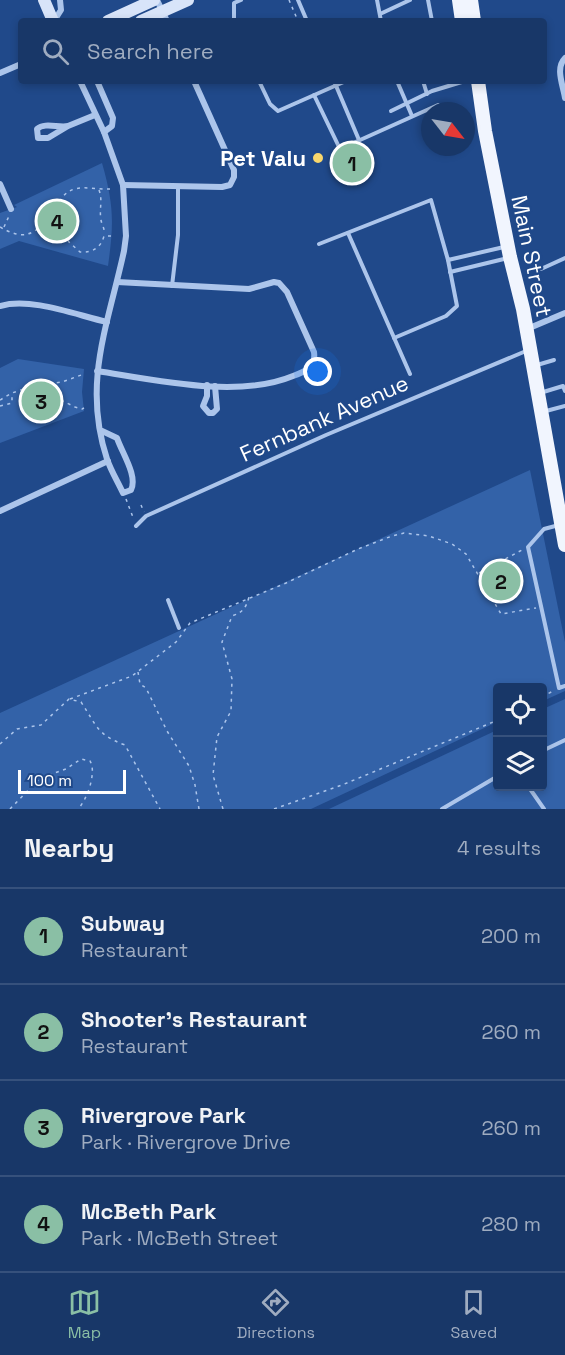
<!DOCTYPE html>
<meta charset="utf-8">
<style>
body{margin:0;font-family:"Space Grotesk",sans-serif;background:#213f6e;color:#f1f3f6}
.controls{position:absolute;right:18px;bottom:18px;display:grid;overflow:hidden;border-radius:6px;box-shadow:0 3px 9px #0003}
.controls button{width:54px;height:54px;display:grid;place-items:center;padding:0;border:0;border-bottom:2px solid #36517c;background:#183768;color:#f1f3f6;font:30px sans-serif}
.compass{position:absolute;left:421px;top:102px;width:54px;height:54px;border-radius:50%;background:#183768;box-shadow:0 3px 9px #0003;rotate:121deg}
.scale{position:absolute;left:18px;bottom:15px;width:108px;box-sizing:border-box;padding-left:6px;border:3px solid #fff;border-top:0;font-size:16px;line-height:21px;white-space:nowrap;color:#fff;-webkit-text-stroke:4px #20498a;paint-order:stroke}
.you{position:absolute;left:318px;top:372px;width:21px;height:21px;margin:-15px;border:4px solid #fff;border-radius:50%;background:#1a73e8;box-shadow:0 0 0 9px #1a73e833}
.badge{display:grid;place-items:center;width:39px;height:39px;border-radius:50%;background:#8abfa5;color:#111;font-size:20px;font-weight:700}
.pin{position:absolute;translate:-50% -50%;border:3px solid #fff;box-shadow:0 2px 6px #0006}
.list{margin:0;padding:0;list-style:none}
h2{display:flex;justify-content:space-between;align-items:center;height:78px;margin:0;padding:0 24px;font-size:26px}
h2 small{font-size:20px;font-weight:400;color:#9facc0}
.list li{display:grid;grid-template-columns:39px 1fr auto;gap:18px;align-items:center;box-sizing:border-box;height:96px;padding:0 24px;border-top:2px solid #36517c}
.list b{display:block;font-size:22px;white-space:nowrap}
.list p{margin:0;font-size:20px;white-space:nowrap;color:#9facc0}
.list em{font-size:20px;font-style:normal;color:#9facc0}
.icon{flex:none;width:33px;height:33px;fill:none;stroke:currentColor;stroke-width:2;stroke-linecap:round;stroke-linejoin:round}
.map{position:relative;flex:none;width:565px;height:809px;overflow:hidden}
.search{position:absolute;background:#183768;box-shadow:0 3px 9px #0003;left:18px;right:18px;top:18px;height:66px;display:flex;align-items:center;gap:15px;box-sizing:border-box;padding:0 21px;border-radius:6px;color:#9facc0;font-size:22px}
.sheet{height:462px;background:#183768}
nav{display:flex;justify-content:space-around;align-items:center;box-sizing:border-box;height:84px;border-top:2px solid #36517c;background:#183768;font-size:16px;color:#9facc0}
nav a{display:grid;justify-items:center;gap:3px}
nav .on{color:#8abfa5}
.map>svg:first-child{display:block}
</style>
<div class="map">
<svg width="565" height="809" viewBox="0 0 565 809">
<rect width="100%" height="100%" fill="#20498a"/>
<!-- green -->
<g fill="#3362a8">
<path d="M102,163C114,205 114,223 108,266L19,241L0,249V213L17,207L14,205Z"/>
<polygon points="18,359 84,369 82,392 84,411 0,443 0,368"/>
<polygon points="530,470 565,642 565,691 543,701 542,688 498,688 497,722 311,809 0,809 0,713"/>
<polygon points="565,699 565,809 329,809 497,730 498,786 542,786 543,709"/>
</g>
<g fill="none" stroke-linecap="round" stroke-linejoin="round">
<!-- path -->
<g stroke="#acc5eb" stroke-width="1.5" stroke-dasharray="3 4.5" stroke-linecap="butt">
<polyline points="289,0 298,21"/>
<path d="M110,189C92,190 71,181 60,201L61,214L58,224L69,242L80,252C92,253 101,248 104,236H114"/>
<path d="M99,190C103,200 99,209 101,220C102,226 105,228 104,234"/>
<path d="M0,227C36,248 35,219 57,223"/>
<polyline points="4,227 9,216"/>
<polyline points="34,387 75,407 82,409 84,408"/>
<polyline points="0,400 12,393 33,386 62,382 84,374"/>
<polyline points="0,406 12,403 12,393"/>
<polyline points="126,499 134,520"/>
<polyline points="141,505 144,512"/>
<polyline points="479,573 522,550"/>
<polyline points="138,672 140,684 146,688 167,731 189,766 195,785 199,809"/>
<polyline points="542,697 555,690"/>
<polyline points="70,699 132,676 176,642 190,623 286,583 358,549 392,536 404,533 429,536 452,544 466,554 501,614 536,608"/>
<path d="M0,744L17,729L41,725L69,699L81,702C97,726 97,735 125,745L160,809"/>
<path d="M10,809L40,778L66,769L81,759L90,761C97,772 87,800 78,809"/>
<path d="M223,809L213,775L217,737L231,711L232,679L222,642L232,616C243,612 246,608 249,597"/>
<polyline points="274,809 342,785 498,720"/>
</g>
<!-- lane -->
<g stroke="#acc5eb" stroke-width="4">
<polyline points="298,0 307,21"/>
<polyline points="377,0 381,21"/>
<polyline points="428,0 432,21"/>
<polyline points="380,14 410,0"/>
<polyline points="234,21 234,3 241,0"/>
<polyline points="259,81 270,104 278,111 346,81"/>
<polyline points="334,81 359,140"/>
<polyline points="397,81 412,116"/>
<polyline points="423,81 427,94"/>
<polyline points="314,95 340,149 438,105 441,111"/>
<polyline points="391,111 432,91 465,81"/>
<polyline points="348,233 410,374"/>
<polyline points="319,244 431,200 448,260 504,247"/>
<polyline points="541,269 565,258"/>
<polyline points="450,272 508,258"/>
<polyline points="172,286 178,235 178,186"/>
<polyline points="394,338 446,316 457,306 448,260"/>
<polyline points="537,365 554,360"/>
<polyline points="540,393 563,386 565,391"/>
<polyline points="546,411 565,406"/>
<polyline points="559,525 544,529 528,547 559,688 565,686"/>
<polyline points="136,526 146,516 326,435 526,351"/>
<polyline points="168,600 179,628"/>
<polyline points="542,751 565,740"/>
<polyline points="528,786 544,809"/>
<polyline points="442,809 498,776"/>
</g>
<!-- street -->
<g stroke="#acc5eb" stroke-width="6">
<polyline points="157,0 167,21"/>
<polyline points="54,21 61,10 60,0"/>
<path d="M565,58C555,68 563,85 565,98"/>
<polyline points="0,73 21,64"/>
<path d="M80,81L104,132L123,185L126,236L124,251C108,325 82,383 107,459C111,471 118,482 123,493L131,490C138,476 122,453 117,438L100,430"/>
<polyline points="97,81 113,118 112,126 104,132"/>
<path d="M68,126C58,128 45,122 37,129L38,138H48L68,126L95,115"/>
<polyline points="0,184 11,209"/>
<polyline points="123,185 222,187 230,185 234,177 234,170 194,81"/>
<path d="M0,306C31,297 76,315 107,322"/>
<polyline points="527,329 565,313"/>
<path d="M97,371C155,380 238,399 293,376C307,371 316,367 314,352L287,292L279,283L274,282L249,289L117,282"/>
<polyline points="207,385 207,396 203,406 209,413 213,413 217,409 215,386"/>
<polyline points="0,511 108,461"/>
</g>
<!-- secondary -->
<g stroke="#d8e4f9" stroke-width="12">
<polyline points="44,0 53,21"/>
<polyline points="108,21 154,0"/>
<polyline points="141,21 188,0"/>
</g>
<!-- primary -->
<g stroke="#f1f5fe" stroke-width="14">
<polyline points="459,0 462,21"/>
<polyline points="471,0 474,21"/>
<polyline points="478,81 485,131 510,257 523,309 565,545"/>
</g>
</g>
<!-- markers -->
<circle fill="#f9d76c" stroke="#20498a" stroke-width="2" cx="318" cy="158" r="6"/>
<g text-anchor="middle" stroke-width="4.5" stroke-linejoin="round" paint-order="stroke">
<!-- poi labels -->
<g font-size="22" font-weight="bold" fill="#fff" stroke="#20498a" text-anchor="end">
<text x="306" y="166">Pet Valu</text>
</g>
<!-- street labels -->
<g font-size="22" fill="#fff" stroke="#20498a">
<text transform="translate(532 256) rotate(78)" y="8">Main Street</text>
<text transform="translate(324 418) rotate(-24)" y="8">Fernbank Avenue</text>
</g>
</g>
</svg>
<div class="controls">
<button><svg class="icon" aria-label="locate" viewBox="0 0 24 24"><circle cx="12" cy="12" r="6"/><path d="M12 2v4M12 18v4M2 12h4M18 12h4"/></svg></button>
<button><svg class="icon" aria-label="layers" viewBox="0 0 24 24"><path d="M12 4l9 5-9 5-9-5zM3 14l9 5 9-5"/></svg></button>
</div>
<svg class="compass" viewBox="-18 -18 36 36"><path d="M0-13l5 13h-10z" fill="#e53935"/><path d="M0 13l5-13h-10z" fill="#9facc0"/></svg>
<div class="scale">100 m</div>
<div class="you"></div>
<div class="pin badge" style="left:352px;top:163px">1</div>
<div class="pin badge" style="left:501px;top:581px">2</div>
<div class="pin badge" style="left:41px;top:401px">3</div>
<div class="pin badge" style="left:57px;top:221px">4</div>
<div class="search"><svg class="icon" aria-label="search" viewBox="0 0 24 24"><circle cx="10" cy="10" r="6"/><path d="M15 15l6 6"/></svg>Search here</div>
</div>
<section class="sheet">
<h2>Nearby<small>4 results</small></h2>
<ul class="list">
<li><span class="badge">1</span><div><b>Subway</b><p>Restaurant</p></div><em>200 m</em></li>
<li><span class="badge">2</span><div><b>Shooter's Restaurant</b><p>Restaurant</p></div><em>260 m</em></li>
<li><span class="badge">3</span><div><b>Rivergrove Park</b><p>Park · Rivergrove Drive</p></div><em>260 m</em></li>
<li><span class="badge">4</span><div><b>McBeth Park</b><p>Park · McBeth Street</p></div><em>280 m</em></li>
</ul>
</section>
<nav>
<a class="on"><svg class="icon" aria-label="map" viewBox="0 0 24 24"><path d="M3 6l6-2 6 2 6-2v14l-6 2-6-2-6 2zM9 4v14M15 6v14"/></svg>Map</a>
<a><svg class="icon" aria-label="directions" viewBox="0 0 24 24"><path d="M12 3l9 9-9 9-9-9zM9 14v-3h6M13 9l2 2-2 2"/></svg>Directions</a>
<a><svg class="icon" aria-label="saved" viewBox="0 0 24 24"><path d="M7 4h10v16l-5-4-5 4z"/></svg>Saved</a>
</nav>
